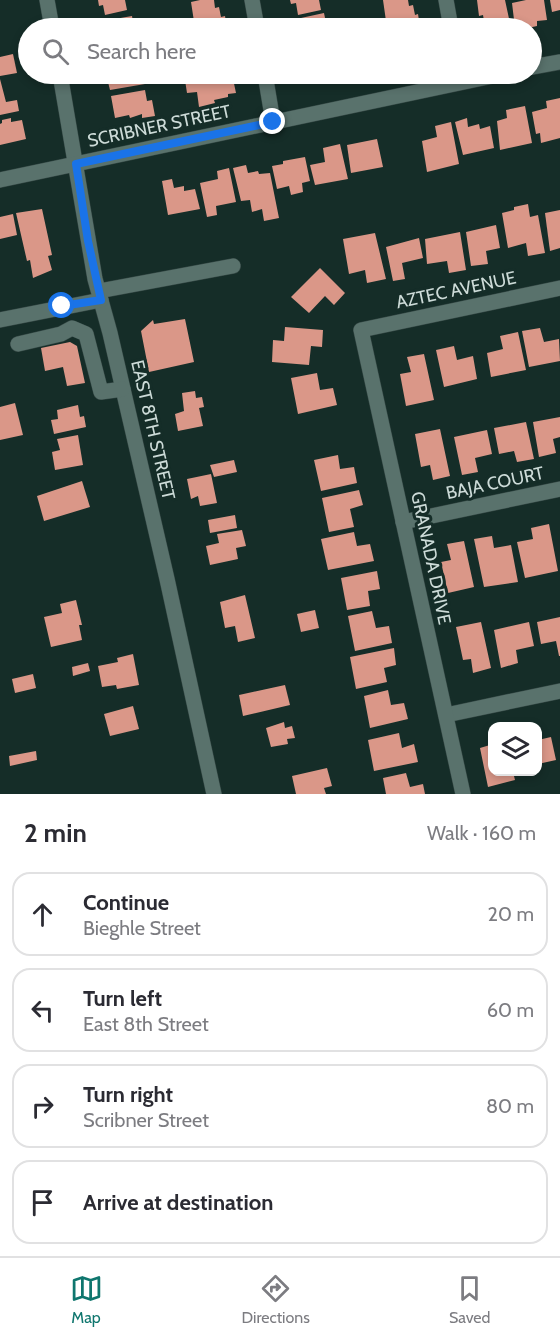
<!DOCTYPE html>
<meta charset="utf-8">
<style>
body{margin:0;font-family:Cabin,sans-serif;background:#f2f2f3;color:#2b2b33}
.controls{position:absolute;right:18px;bottom:18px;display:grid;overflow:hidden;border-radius:12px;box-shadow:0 3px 9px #0003}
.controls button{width:54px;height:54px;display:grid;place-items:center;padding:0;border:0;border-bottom:2px solid #e1e1e2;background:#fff;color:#2b2b33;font:30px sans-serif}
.stop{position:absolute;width:18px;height:18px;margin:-14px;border:4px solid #1a73e8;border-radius:50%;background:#fff}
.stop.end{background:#1a73e8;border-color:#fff;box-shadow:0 2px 6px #0008}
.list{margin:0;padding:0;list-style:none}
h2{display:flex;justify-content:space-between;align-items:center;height:78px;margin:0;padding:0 24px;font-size:26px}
h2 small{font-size:20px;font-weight:400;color:#7c7c81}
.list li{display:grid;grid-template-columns:39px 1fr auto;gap:18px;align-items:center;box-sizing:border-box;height:84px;margin:0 12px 12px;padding:0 12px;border:2px solid #e1e1e2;border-radius:18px}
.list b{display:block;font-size:22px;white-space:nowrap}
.list p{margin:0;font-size:20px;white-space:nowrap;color:#7c7c81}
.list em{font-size:20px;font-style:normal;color:#7c7c81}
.icon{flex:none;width:33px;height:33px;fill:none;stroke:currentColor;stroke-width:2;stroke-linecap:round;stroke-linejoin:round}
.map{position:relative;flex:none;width:560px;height:794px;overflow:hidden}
.search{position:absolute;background:#fff;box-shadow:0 3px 9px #0003;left:18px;right:18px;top:18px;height:66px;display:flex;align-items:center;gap:15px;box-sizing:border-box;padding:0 21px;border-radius:33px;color:#7c7c81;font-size:22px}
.sheet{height:462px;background:#fff}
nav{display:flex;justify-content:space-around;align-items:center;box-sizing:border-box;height:84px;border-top:2px solid #e1e1e2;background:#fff;font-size:16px;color:#7c7c81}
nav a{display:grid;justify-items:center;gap:3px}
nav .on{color:#0f766e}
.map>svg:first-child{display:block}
</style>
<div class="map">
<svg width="560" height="794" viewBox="0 0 560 794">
<rect width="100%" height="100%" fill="#152d28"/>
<!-- building -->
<g fill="#da9788">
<polygon points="98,0 125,0 127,10 105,15 103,5 99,6"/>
<polygon points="200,0 214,0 215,8 219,7 221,17 225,16 227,28 195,28 191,2"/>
<polygon points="290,0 319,0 321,10 298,15 296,3 291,4"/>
<polygon points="383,0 408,0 409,6 413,5 415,15 418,14 420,27 387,28"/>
<polygon points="477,0 505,0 511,28 485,27 483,15 479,16"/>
<polygon points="526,0 544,0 547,20 537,21 537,26 528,28 515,28 512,3"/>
<polygon points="550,0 560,0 560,10 552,12"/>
<polygon points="324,13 327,28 303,28 301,18"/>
<polygon points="132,16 134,28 111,28 109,20"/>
<polygon points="13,54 17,73 0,76 0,57"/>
<polygon points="115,74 142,74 145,84 110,90 107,78 115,76"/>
<polygon points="218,74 232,74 236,93 228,94 228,97 214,100 215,103 199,107 197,92 187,93 185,80"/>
<polygon points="302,74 343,74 343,76 328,80 328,76 304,82"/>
<polygon points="0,79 6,102 17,100 19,111 0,115"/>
<polygon points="145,90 147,101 152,100 155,116 142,118 142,114 130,118 129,115 115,118 111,96"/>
<polygon points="560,98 560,138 541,143 540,133 536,134 532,112 547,108 546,101"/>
<polygon points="525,106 532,143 500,150 497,121 507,118 506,110"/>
<polygon points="11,118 11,122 22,120 26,139 0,145 0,124 2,123 2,120"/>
<polygon points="467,118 468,127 479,124 480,129 490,126 494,148 463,155 455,122"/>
<polygon points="451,122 459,164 427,172 422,141 437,137 435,126"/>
<polygon points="377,139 383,167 351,173 347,145"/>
<polygon points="340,144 348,179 315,185 310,165 325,162 323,148"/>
<polygon points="305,157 310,181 302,183 303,192 291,195 289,186 277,189 272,166 283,164 283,161"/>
<polygon points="246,165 248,173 258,171 259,174 270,173 279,218 264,221 262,209 252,212 250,200 241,201 233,168"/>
<polygon points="229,168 236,202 216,206 217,215 207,217 200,183 218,179 217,171"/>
<polygon points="172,179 174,188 184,186 184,191 195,189 200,209 168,215 162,181"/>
<polygon points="528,204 530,217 538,215 545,253 528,256 526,243 508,248 502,213 514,210 514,207"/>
<polygon points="42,209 52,255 48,256 52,270 33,278 30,260 27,261 16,213"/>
<polygon points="560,210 560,248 550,251 545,213"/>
<polygon points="13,214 17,235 0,239 0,217"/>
<polygon points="496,225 500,248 486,251 488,264 471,266 466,232"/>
<polygon points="460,232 466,270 449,273 447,261 427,264 425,239"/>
<polygon points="375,233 386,279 367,283 365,270 349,274 343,239"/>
<polygon points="419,238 423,258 402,263 405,279 393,281 386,247"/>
<polygon points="320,268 345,293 334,305 325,296 309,313 291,297"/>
<polygon points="185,319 194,362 149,372 141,331 153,320 154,324"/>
<polygon points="285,327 323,330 322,347 311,346 309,365 272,362 273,340 284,341"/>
<polygon points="540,328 544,342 559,339 560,361 529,367 522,331"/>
<polygon points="518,332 526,370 491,377 487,353 503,349 500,336"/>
<polygon points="70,342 77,346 85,383 67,386 63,367 45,371 41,348"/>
<polygon points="454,346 457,360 473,356 477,379 444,387 436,350"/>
<polygon points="424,354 434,400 406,406 400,374 411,372 407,357"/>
<polygon points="317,373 320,390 333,388 337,405 298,414 291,378"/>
<polygon points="195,391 196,398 202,397 204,407 199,408 203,426 178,431 175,414 184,411 182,393"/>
<polygon points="15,403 23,435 0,440 0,407"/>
<polygon points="78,405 80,417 84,416 86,427 54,434 51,420 58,419 57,410"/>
<polygon points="560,417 560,437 553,439 556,453 539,457 533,422"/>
<polygon points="526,422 534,459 517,462 514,451 499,454 494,428"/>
<polygon points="440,429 450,476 433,480 430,465 421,467 415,434"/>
<polygon points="487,430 492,454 475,458 478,472 462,475 454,437"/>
<polygon points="78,435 83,465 55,470 52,452 60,450 57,439"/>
<polygon points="338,455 340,469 354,467 357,483 321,491 314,460"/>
<polygon points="234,460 237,472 214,477 210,465"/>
<polygon points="211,474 217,503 200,506 198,496 191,499 187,479"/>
<polygon points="82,481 90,507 44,521 37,496"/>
<polygon points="359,490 363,505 350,509 354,527 329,532 322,498"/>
<polygon points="235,515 237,528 210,533 208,520"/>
<polygon points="549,524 558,571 525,578 517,542 533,539 531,528"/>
<polygon points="242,530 246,546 236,548 238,559 210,565 206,546 219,543 217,534"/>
<polygon points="354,532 357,546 370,544 374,561 328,570 321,539"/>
<polygon points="492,536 494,548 511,545 518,582 484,587 474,539"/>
<polygon points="464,541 474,587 448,593 441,562 451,560 447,544"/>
<polygon points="377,571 380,589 368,591 370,606 347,610 341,578"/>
<polygon points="245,595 255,638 238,642 235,626 225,628 220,602"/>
<polygon points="76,600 82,625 79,625 82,640 51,647 44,617 62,613 60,604"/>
<polygon points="315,610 319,628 301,632 297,614"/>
<polygon points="372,611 376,628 389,626 392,643 355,651 348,616"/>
<polygon points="560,617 560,656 559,656 556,641 541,644 537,622"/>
<polygon points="481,622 491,668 473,673 471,659 463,660 456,627"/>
<polygon points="529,622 534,646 516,650 518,663 501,668 494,630"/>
<polygon points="394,648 396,665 384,668 387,682 356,689 350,657"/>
<polygon points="133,654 139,685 117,689 116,685 102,687 98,666 118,662 117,658"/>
<polygon points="88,663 90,671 73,676 72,667"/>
<polygon points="33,674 36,688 15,693 12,679"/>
<polygon points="285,685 290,705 243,716 239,695"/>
<polygon points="388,690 391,705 404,703 408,719 370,728 364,696"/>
<polygon points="133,706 139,729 110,736 104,714"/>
<polygon points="284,722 285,728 292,726 295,738 287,739 288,744 271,747 266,728"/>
<polygon points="399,733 402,748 414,744 418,762 374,771 368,740"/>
<polygon points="492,736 492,772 513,772 515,780 488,787 480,748 490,745 488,737"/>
<polygon points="551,737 556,760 538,764 538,740"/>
<polygon points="36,751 37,760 10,766 9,756"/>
<polygon points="327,768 332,786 324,788 326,794 296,794 292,776"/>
<polygon points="406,773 410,787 423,784 425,794 386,794 383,778"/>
</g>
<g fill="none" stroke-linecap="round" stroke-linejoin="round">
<defs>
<g id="minor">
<polyline points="47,0 52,28"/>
<polyline points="252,0 257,28"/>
<polyline points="446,0 451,28"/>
<polyline points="532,67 560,62"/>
<polyline points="60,74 95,279 110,333 167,579 214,794"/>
<polyline points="265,74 273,122"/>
<polyline points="0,180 502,74"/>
<polyline points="99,291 233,266"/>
<polyline points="0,320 101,300"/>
<polyline points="18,344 61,334 72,328 86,334 101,392 123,389"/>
<polyline points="403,522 560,489"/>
<polyline points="446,715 560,691"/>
<polyline points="463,794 361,330 560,288"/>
</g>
</defs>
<!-- minor casing -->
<use href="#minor" stroke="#354845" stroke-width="16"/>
<!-- minor -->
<use href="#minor" stroke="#59726c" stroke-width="15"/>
</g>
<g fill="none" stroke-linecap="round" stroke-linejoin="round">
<!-- route -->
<polyline stroke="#1a73e8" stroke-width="8" points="62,306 101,300 88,241 76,164 273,122"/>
</g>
<g text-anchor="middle" stroke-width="6" stroke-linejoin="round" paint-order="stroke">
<!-- street labels -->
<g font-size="18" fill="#cddbd8" stroke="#152d28">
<text transform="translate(159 126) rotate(-12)" y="6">SCRIBNER STREET</text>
<text transform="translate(456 290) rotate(-12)" y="6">AZTEC AVENUE</text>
<text transform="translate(153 430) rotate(77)" y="6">EAST 8TH STREET</text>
<text transform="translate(495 483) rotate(-12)" y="6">BAJA COURT</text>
<text transform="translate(431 558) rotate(78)" y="6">GRANADA DRIVE</text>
</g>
</g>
</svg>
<div class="controls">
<button><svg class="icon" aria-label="layers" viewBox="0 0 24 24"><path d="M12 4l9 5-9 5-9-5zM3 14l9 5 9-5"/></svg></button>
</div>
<div class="stop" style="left:62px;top:306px"></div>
<div class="stop end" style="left:273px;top:122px"></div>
<div class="search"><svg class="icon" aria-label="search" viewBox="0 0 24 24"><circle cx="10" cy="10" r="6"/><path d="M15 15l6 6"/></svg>Search here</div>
</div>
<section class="sheet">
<h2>2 min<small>Walk · 160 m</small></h2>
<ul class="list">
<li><svg class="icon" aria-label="ahead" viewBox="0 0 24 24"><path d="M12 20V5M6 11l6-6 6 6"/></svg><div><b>Continue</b><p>Bieghle Street</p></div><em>20 m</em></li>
<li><svg class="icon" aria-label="left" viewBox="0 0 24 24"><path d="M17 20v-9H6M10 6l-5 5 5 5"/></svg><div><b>Turn left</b><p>East 8th Street</p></div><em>60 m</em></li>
<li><svg class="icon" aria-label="right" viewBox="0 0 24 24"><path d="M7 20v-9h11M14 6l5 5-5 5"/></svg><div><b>Turn right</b><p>Scribner Street</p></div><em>80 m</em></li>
<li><svg class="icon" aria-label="arrive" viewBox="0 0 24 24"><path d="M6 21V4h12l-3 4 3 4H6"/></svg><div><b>Arrive at destination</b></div></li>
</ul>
</section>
<nav>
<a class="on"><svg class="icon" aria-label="map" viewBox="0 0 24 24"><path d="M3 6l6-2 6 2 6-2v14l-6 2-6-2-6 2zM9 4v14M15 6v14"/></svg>Map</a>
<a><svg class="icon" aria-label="directions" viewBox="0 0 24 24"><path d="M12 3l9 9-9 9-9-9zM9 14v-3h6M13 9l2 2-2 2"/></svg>Directions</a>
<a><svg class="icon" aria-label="saved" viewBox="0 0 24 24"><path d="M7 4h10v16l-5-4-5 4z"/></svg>Saved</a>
</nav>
